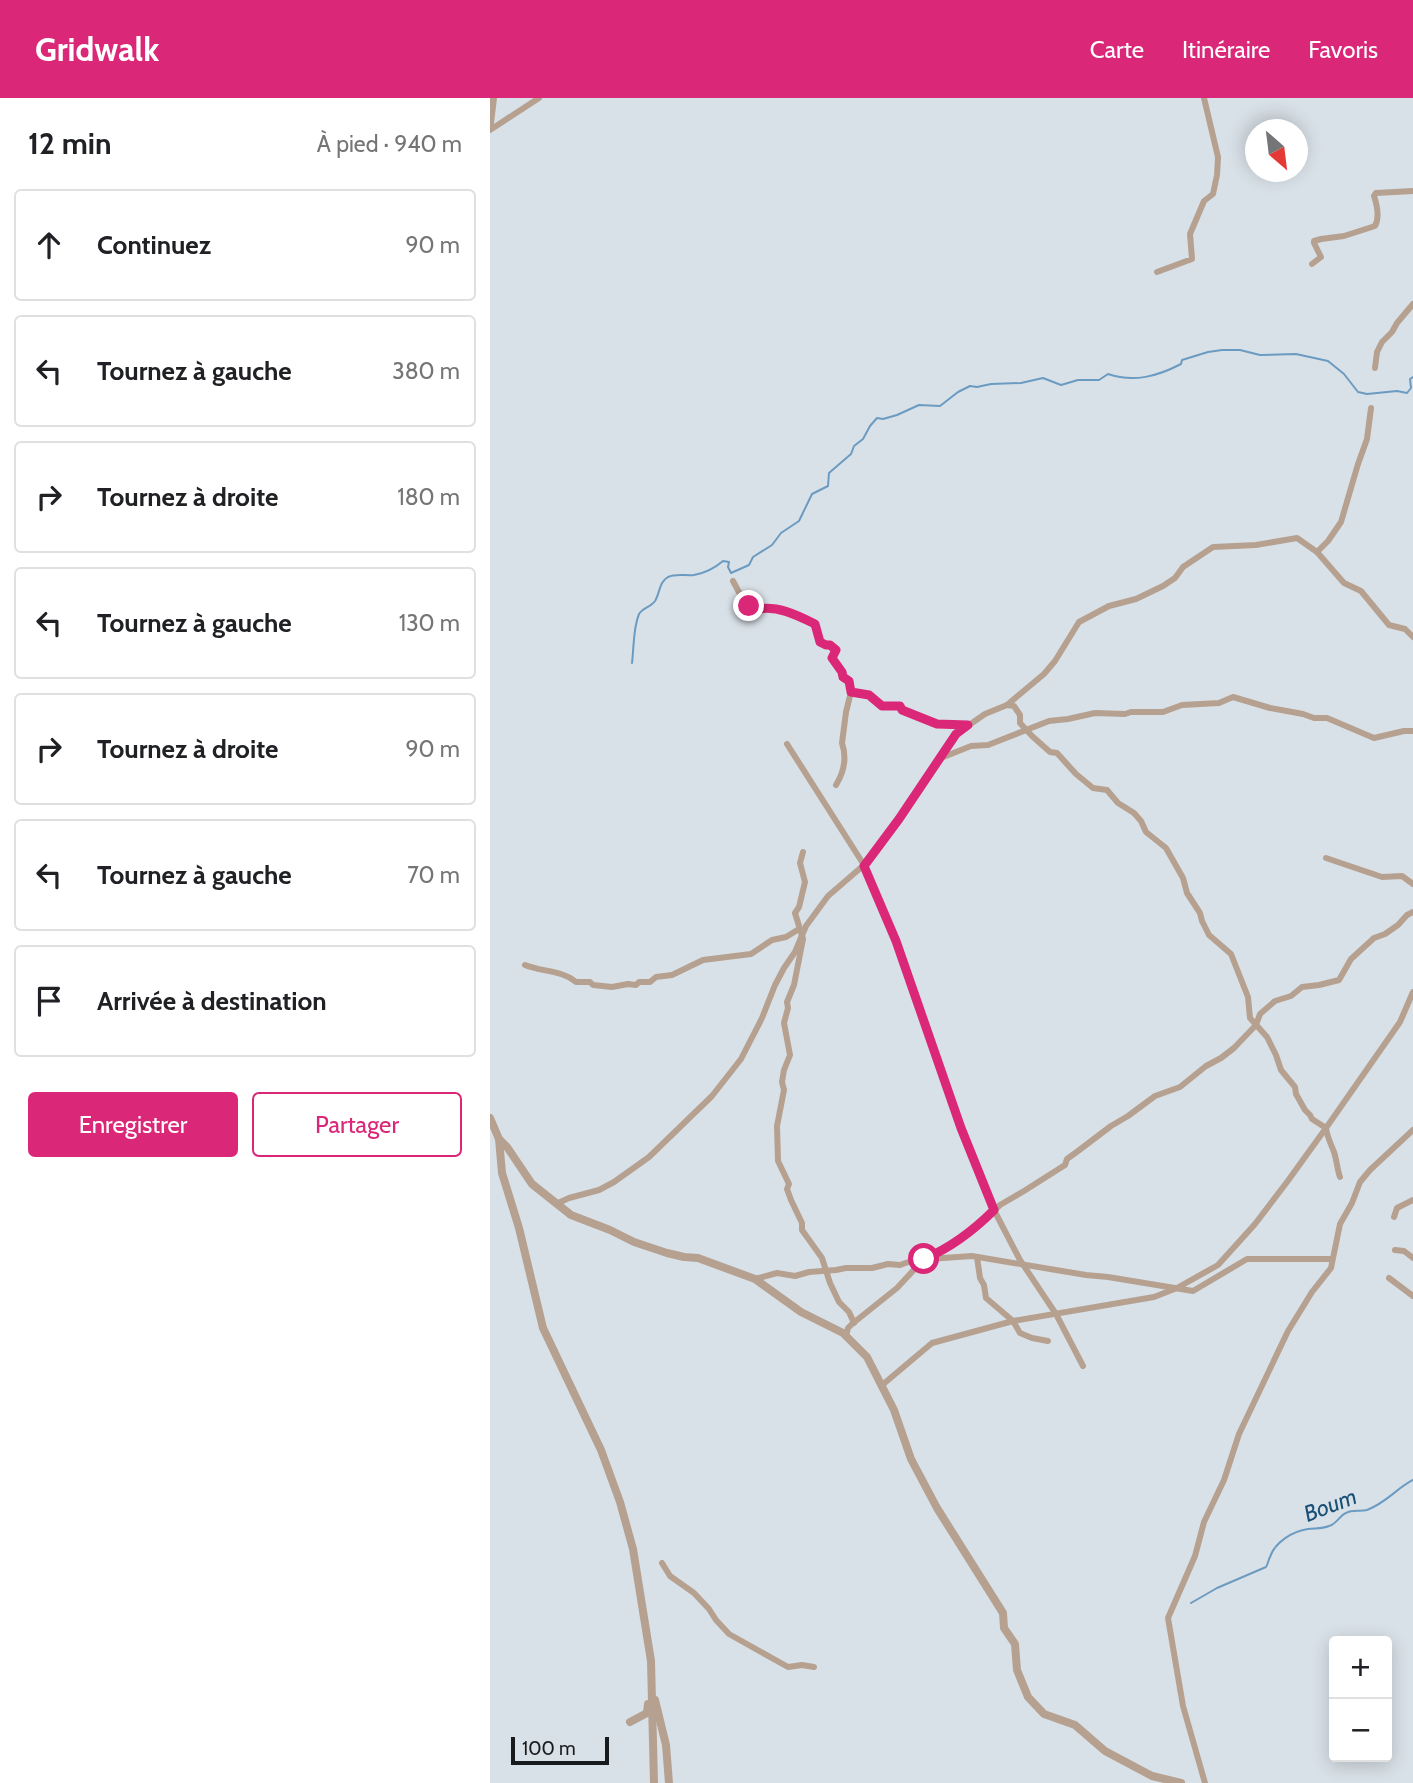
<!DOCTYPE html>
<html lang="fr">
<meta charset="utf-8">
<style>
body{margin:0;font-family:Cabin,sans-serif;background:#f6f6f6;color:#202124}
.controls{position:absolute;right:21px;bottom:21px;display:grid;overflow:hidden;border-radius:7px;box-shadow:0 4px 18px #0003}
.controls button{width:63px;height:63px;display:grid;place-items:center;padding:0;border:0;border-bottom:2px solid #e0e0e0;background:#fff;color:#202124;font:35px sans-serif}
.compass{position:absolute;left:755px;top:21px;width:63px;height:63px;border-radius:50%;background:#fff;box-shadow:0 4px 18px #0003;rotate:152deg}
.scale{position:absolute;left:21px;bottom:18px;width:98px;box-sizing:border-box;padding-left:7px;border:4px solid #181b1e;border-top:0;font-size:19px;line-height:24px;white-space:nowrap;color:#181b1e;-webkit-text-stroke:5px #d9e1e8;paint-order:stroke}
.stop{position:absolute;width:21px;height:21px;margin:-16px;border:5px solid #db2777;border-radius:50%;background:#fff}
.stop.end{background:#db2777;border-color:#fff;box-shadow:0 2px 7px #0008}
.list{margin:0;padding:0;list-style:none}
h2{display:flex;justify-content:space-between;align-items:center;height:91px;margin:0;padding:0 28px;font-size:30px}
h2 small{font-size:23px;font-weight:400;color:#757577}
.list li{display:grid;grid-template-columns:46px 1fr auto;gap:21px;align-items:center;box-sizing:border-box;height:112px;margin:0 14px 14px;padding:0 14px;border:2px solid #e0e0e0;border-radius:7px}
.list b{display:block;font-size:26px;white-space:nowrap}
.list em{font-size:23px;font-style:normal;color:#757577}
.actions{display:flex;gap:14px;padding:21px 28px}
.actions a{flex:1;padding:16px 0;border:2px solid #db2777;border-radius:7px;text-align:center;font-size:24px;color:#db2777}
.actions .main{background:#db2777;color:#fff}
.icon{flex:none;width:38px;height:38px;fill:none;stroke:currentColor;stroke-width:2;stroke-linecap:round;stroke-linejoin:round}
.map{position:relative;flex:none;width:923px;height:1685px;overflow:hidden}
header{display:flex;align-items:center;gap:42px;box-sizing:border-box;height:98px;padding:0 35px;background:#db2777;color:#fff}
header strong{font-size:33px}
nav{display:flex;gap:38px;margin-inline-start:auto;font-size:24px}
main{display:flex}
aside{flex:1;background:#fff}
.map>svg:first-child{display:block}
</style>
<header>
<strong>Gridwalk</strong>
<nav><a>Carte</a><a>Itinéraire</a><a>Favoris</a></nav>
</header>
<main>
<aside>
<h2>12 min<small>À pied · 940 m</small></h2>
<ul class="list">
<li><svg class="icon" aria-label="ahead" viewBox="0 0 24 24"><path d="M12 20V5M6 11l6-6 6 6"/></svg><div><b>Continuez</b></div><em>90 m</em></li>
<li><svg class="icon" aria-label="left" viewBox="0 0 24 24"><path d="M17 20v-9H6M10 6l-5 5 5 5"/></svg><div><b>Tournez à gauche</b></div><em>380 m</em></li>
<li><svg class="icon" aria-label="right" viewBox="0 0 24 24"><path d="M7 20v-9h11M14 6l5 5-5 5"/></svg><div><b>Tournez à droite</b></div><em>180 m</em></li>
<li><svg class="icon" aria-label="left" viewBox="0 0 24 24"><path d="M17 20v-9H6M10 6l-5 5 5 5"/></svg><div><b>Tournez à gauche</b></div><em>130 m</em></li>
<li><svg class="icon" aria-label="right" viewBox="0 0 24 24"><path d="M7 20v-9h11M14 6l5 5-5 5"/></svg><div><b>Tournez à droite</b></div><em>90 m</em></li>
<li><svg class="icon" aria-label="left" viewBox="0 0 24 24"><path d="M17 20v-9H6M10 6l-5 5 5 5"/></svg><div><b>Tournez à gauche</b></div><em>70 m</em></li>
<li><svg class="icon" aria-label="arrive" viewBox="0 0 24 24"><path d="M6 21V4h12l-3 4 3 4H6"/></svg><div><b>Arrivée à destination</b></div></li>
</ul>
<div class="actions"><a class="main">Enregistrer</a><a>Partager</a></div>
</aside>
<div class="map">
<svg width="923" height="1685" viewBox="0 0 923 1685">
<rect width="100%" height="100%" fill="#d9e1e8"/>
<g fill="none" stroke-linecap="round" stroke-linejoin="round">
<!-- stream -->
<g stroke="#6c9bc1" stroke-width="2">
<path d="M142,565C144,549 143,530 149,516C152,510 161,509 165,503C170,495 169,484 178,479C186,475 196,478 204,477C215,475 226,469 233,463L239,464L238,469L241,475L259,467L263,459L282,447L291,435L309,423L322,396L338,388L339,375L361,356L364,348L373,341L380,328L387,320L393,321L407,317L429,307L450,308L468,294L480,288L487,289L501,286L531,285L553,280L571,287L588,282H609L618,276C644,285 668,278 691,266L692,262L718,254L732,252H750L770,257L806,256L838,263L854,276L868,294L877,296L907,293L917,295L921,290L920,281L923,279"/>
<path d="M701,1505L727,1490L776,1469C778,1466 778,1463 780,1459C785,1444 803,1433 818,1431C825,1430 832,1431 839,1428C847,1426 849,1418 856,1415C863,1411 870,1414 877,1412C896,1405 907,1390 923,1382"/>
</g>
<!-- minor -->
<g stroke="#b6a190" stroke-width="6">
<polyline points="0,32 49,0"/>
<path d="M822,166L831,159L824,145V143L831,141L854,138L885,128C890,119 887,107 884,98L886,95L923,93"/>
<polyline points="667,174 702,161 700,136 714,103 723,96 727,77 728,59 714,0"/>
<polyline points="885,270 887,254 892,244 902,234 907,225 923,206"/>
<polyline points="827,454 838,443 851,424 868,366 877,341 881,310"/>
<path d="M243,483L251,498L265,512C285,506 307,517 325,526L330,544C336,547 341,547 347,552L342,560L352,574L353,579L359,583L361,594L379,598L392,608H410L412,612L447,626L477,627"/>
<path d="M517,607L524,608L530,617V625L542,638L560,654L567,655L586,676L603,690L617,692L628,705L644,715L651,723L656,734L676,750L693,780L697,795L710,815L712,823L719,837L741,856L758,899L760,920L777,939L786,957L791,972L805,989L806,996L815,1012L820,1017L822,1021L836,1030C837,1039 841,1046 844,1054C847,1063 847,1071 850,1079"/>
<polyline points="297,646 374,767 406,843 471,1030 504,1112 530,1162 566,1216 593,1268"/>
<polyline points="451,660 481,648 498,647 559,623 578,621 605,615 635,616 641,614 673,614 692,607 729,605 743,599 780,610 813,616 824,620 837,620 884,640 914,633 923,633"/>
<path d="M346,687C354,674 357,660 352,645L356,614L361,594"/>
<polyline points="313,754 310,765 315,784 309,809 305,815 313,841 304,887 297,904 298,910 294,925 300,957 294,972 292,984 294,992 287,1028 288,1063 299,1086 297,1091 301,1102 312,1125 312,1132 332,1160 340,1185 349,1204 359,1214 364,1225"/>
<polyline points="836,760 892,779 912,778 923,786"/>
<path d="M35,867C52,874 72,872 86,884H100L103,887L122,889L138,886L146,887L149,884H160L166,879L182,877L213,862L261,856L282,842L296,839L309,831"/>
<polyline points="66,1106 79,1100 109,1092 124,1084 159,1059 222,998 251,961 272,920 285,887 294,870 305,854 316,828 338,798 374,767 409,721 466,636 495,616 517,607 554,576 565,563 589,524 619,508 646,501 673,488 685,480 693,469 723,449 766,447 807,440 827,454 854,485 871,493 899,527 915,531 923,539"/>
<polyline points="904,1119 907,1110 923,1102"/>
<polyline points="905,1152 914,1153 923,1160"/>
<polyline points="487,1159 490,1180 494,1187 496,1200 523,1223 530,1235 542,1240 558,1243"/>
<polyline points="899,1180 923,1198"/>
<polyline points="265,1181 287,1175 305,1178 319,1174 346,1172 356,1170 382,1170 398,1166 410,1167 424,1162 482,1158 596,1177 618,1179 703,1193 757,1161 842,1161"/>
<polyline points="356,1238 358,1230 362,1226 407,1190 434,1161 444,1157 489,1127 510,1107 534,1093 575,1067 577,1061 588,1053 621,1028 638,1018 665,998 690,989 716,968 731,960 744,950 766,927 770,916 785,903 801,898 812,889 829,887 849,882 861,861 884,840 895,836 908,827 917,817 923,814"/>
<polyline points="391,1288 442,1245 523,1223 664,1199 687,1190 728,1167 765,1126 797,1084 836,1030 910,924 923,894"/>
<polyline points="172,1465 180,1478 204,1495 219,1511 226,1522 239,1536 298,1569 312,1567 324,1569"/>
<polyline points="715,1685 693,1608 678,1520 705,1458 714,1424 734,1382 749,1336 798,1233 822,1194 841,1170 850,1126 862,1105 870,1084 880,1072 923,1032"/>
</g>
<!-- tertiary -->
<g stroke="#b6a190" stroke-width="8">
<polyline points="0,25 3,0"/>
<polyline points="0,1020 9,1041 12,1075 29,1130 53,1230 111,1352 130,1404 143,1451 161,1563 164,1685"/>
<polyline points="9,1041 17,1049 42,1086 81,1117 120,1132 144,1144 177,1155 194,1159 208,1160 265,1181 311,1214 353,1235 377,1259 404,1312 421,1361 447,1410 513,1515 514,1530 525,1546 527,1572 538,1599 554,1616 585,1627 615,1653 662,1678 691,1685"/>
<polyline points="165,1602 176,1647 179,1685"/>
<polyline points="140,1624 157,1615 158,1606"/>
</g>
</g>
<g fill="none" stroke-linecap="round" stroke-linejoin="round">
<!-- route -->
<path stroke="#db2777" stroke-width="9" d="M259,508L265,512C285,506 307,517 325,526L330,544L336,547H340L346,552L342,560L352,574L353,579L359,583L361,594L379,597L392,608H410L412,612L447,626L478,627L466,636L409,721L374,768L406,843L471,1030L504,1112C484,1132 460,1150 434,1161"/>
</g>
<g text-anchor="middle" stroke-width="7" stroke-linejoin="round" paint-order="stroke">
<!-- water labels -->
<g font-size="23" font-style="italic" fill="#195076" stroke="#d9e1e8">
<text transform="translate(840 1407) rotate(-21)" y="8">Boum</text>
</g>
</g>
</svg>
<div class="controls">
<button>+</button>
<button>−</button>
</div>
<svg class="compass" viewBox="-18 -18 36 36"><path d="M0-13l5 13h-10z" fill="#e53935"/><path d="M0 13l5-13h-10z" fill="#757577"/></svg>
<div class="scale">100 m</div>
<div class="stop" style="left:434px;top:1161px"></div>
<div class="stop end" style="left:259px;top:508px"></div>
</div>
</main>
